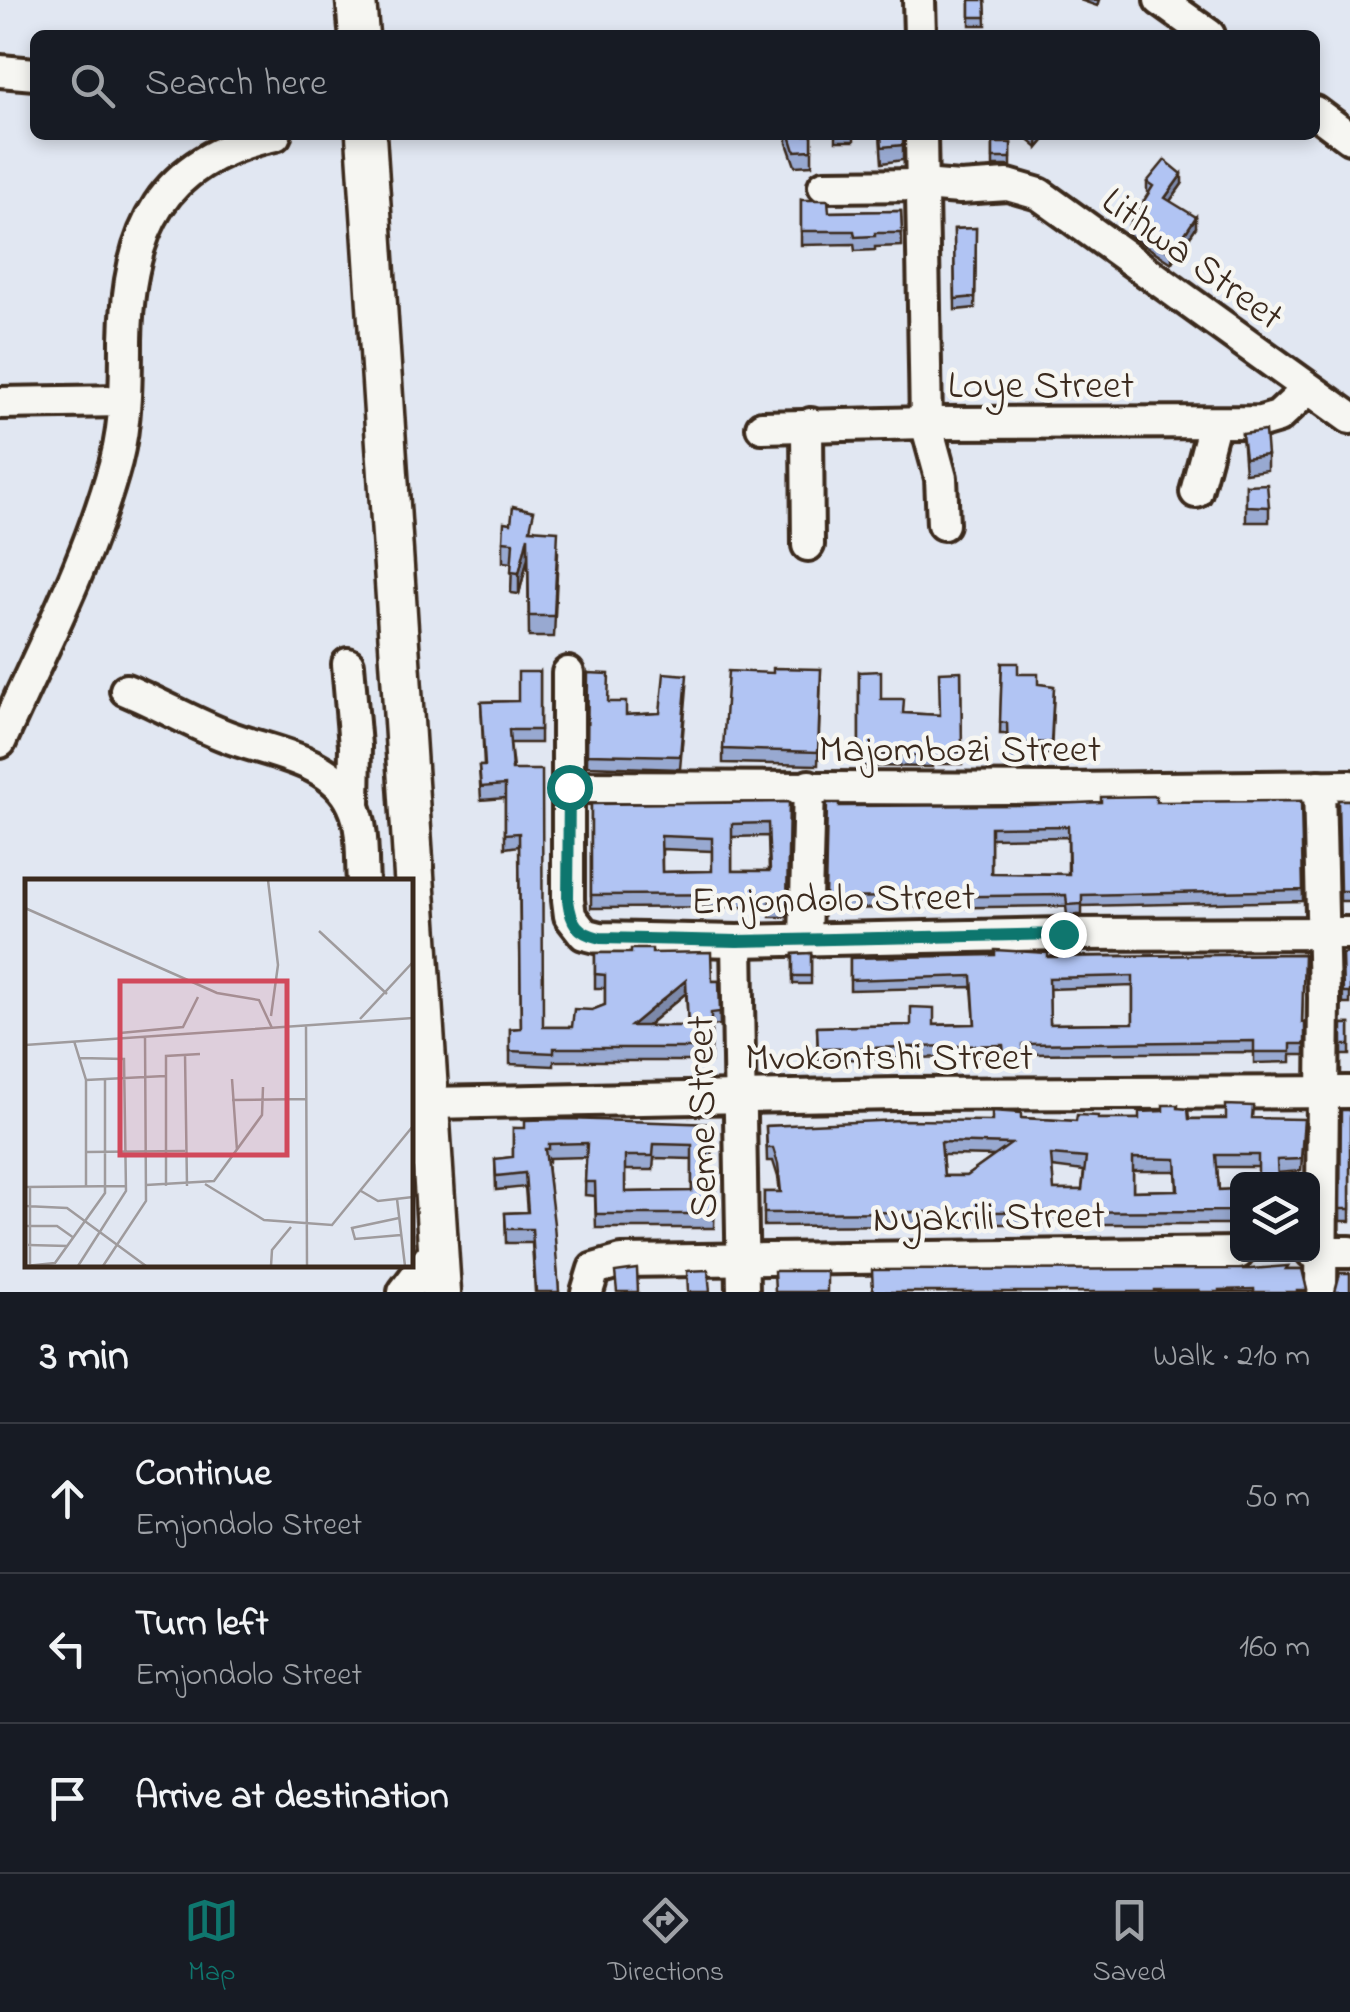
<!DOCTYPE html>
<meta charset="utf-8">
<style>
body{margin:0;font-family:"Indie Flower",sans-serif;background:#20242c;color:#f1f3f6}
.controls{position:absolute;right:30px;bottom:30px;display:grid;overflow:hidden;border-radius:15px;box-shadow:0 5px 15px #0003}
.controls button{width:90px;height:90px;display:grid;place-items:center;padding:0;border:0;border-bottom:2px solid #363941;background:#171b24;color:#f1f3f6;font:50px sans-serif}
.stop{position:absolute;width:30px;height:30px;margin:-22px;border:8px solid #0f766e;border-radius:50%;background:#fff}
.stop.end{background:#0f766e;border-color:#fff;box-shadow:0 2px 10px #0008}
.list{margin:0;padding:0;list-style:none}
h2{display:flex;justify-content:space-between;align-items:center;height:130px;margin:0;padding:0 40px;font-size:42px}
h2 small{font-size:32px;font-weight:400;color:#9ea1a6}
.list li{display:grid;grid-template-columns:65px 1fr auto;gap:30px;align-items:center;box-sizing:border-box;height:150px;padding:0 40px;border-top:2px solid #363941}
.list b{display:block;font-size:38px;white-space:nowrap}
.list p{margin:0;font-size:32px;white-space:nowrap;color:#9ea1a6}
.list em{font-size:32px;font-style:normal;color:#9ea1a6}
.icon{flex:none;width:55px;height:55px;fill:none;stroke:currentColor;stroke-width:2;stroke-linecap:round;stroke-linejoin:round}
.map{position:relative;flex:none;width:1350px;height:1292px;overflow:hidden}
.search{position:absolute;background:#171b24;box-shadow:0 5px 15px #0003;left:30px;right:30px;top:30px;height:110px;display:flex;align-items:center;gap:25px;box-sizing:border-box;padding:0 35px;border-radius:15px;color:#9ea1a6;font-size:38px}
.sheet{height:580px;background:#171b24}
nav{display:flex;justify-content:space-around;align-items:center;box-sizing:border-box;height:140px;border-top:2px solid #363941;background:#171b24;font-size:28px;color:#9ea1a6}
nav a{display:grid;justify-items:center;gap:5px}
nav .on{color:#0f766e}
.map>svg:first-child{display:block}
</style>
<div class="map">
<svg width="1350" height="1292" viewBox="0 0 1350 1292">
<rect width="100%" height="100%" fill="#e1e7f2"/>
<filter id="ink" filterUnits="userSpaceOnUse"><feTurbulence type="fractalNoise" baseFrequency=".01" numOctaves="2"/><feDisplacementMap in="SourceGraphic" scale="20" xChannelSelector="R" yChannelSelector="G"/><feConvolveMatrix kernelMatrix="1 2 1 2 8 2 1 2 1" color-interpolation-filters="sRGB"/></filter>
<g filter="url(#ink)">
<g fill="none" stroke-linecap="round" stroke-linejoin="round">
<defs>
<g id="minor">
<polyline points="919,0 920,35"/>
<polyline points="1160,0 1209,35"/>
<polyline points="0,71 35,74"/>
<polyline points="1315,112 1350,138"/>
<polyline points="921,135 926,423 941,478 943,524"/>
<polyline points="824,186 922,185 960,188 1008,185 1039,194 1350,418"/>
<polyline points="0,403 124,401"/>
<polyline points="762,427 926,423 1261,422 1278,417 1308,389"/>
<polyline points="1196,492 1214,424"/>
<polyline points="808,545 807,429 811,424"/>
<polyline points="348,664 355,746 354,805"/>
<polyline points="568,673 568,900 570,916 584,934 600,938 737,941 1063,934 1350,933"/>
<path d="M126,690C160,704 192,723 226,736C268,753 332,758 353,805C364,827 361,858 363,882"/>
<path d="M0,742C41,650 90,558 116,461C126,422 126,380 126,340C128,229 161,159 275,135"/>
<polyline points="1319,786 1324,998 1321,1292"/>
<polyline points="569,787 1063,789 1350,786"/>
<polyline points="805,939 809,786"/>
<polyline points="737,941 743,1292"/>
<polyline points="429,1103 899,1094 1350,1092"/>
<polyline points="1312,1252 1350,1252"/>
<polyline points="404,1292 438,1247"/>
<polyline points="587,1292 594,1269 622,1261 1238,1253"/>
</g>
<g id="major">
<polyline points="356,0 359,35"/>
<polyline points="366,135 441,1292"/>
</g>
</defs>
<!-- minor casing -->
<use href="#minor" stroke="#3b2a1e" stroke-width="38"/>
<!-- major casing -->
<use href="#major" stroke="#3b2a1e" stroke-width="45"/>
<!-- minor -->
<use href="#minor" stroke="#f6f6f2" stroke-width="30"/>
<!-- major -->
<use href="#major" stroke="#f6f6f2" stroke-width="38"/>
</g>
<!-- wall -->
<g fill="#98a9d1" stroke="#3b2a1e" stroke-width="2.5" fill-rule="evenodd">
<polygon points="970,0 985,0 986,25 970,25"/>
<polygon points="1080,0 1099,0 1097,6"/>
<polygon points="787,135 812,135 812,165 795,166 787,143"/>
<rect x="836" y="135" width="18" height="6"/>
<polygon points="880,135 903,135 903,160 882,163"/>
<polygon points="1026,135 1049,135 1038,148 1026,138"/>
<rect x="993" y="143" width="18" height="23"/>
<polygon points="1147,182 1182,184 1170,201 1196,227 1172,263 1129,235 1129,225 1149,193 1147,192"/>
<polygon points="801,200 829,212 901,211 902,246 875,247 875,250 855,251 854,244 801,245"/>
<polygon points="976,228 975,308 955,310 954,229"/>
<polygon points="1242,434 1267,455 1267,470 1245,473"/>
<polygon points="1246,485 1269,507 1269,522 1246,522"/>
<polygon points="534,529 558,552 554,637 529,637 528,557 519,594 511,593 512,563 503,562 503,541"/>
<polygon points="1002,663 1018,674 1038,684 1054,686 1051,755 1029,754 1029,763 1008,764 1007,734 1000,734"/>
<polygon points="821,669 818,765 723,763 723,749 773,673"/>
<polygon points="961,671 962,764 932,764 932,767 859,766 859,672 881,699 904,713 940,715"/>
<path d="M540,672V743H510L543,1027H572L592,1010L605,1005V988H595V953H652L712,981H719L720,1025L711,1026V1061H554V1066L510,1064V1029L521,1028L519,846L505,848V798L481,800L479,766H484L481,702L518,701ZM686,993L688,1026H647Z"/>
<polygon points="588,673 608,702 626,715 660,713 687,687 680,769 587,766"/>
<polygon points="1338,800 1350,800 1350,901 1340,901"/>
<path d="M1301,801L1303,901L1082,906V915H1067L1066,906L825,909L827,803L839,806ZM1068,837V874L991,873V838Z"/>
<path d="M789,802L787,917H770V907L591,908V804ZM768,836L769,871H732V837ZM662,849L712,851V871L662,872Z"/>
<polygon points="811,953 811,984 793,984 793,954"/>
<polygon points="1350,953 1350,1004 1343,1004 1342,954"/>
<path d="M1304,954L1302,1022H1305V1055H1291V1062L1254,1063V1052L1023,1054V1065H1004L1003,1056L818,1060L817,1027L975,1024L972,987L850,990V958ZM1133,986V1023L1050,1024L1049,989Z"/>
<rect x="1342" y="1024" width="8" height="31"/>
<path d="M1178,1108L1189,1119L1252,1118L1304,1132L1301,1171L1277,1173L1258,1167H1217L1219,1190L1238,1189V1224H982L949,1225V1230H928V1225L764,1226V1192H780L778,1177L773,1161H767L766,1126L992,1121L1021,1118L1076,1121L1098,1119H1139ZM942,1155H950L994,1156L966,1176H944ZM1052,1167L1084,1171L1082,1190H1054ZM1133,1171H1176L1177,1190L1133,1191Z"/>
<polygon points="1341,1110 1350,1110 1350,1221 1340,1221"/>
<path d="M513,1128L714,1138L712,1158H708V1190L715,1191L714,1228H596L595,1196L585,1195L586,1157L549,1158V1162H547L559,1292H535L532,1243H506L505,1213L527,1212L525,1187L496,1190L495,1159L513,1157ZM654,1158L692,1159V1191L625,1192V1170H653Z"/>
<polygon points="1302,1269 1307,1292 872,1292 1288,1269"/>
</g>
<!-- shaded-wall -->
<g fill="#7c89aa" stroke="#3b2a1e" stroke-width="2.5">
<polygon points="1043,135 1049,135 1038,148 1038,141"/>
<polygon points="1182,174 1182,184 1165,208 1165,198"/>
<polygon points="1196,217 1196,227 1172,263 1172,253"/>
<polygon points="528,536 528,557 519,594 519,573"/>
<polygon points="686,980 686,993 631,1039 631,1026"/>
</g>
<!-- building -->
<g fill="#b1c4f3" stroke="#3b2a1e" stroke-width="2.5" fill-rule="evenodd">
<polygon points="970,0 985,0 986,17 970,17"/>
<polygon points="790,135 812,135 812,150 795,151"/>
<polygon points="881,135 903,135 903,145 882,147"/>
<rect x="993" y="143" width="18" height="15"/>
<polygon points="1165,160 1182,174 1165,198 1196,217 1172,253 1129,225 1153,186 1147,182"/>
<polygon points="801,200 828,200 829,212 901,211 902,233 875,233 875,236 855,237 854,231 801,231"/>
<polygon points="976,228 975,297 955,299 954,229"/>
<polygon points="1265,431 1267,455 1245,458 1242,434"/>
<polygon points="1267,484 1269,507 1246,506 1246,485"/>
<polygon points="513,506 534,511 530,529 558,531 554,616 529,616 528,536 519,573 511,572 513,542 503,541 504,522 511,523"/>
<polygon points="1002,663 1018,663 1018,674 1038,674 1038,684 1054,686 1051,743 1029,742 1029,751 1008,752 1007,723 1000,722"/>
<polygon points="773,668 821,669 818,752 723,749 728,671 773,673"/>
<polygon points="881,671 881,699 904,699 903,713 940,715 939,672 961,671 962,752 932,752 932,756 859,754 859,672"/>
<path d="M518,672H540V730H509L512,770H542L543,1027H572L574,1009L592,1010L605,1005V975L595,974V953H631V949H652V953L711,952L712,981H719L720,1012L711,1013V1048H554V1053L510,1051V1029L521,1028L519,833L505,834V785L481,787L479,766H485L481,702L518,701ZM686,980L688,1026H631Z"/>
<polygon points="588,673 609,674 608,702 626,702 626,715 660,713 664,673 687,675 680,756 587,754"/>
<path d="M1156,796V802L1301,801L1303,890L1082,895V904L1067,905L1066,895L825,898L827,803H839V806L1028,805L1101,802V797ZM1068,826L1069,874L991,873V827Z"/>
<polygon points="1338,800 1350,800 1350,891 1340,891"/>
<path d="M789,802L787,904H770V894L591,895V804ZM768,823L770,871H732V824ZM661,836L712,838V871L662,872Z"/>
<path d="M995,950L1048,953V957L1304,954L1302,1022H1305V1044H1291V1052H1254V1041L1023,1044V1054H1004L1003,1045L818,1049L817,1027L911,1025V1007L934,1008V1025L975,1024L972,976L850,980V958L995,955ZM1133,976V1023L1050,1024L1049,978Z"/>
<polygon points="811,953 811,976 793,976 793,954"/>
<polygon points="1350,953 1350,993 1343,993 1342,954"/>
<rect x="1342" y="1024" width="8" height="21"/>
<path d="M1163,1105H1178V1108L1188,1109L1189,1119H1226V1105L1253,1106L1252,1118L1304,1119L1301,1159L1277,1160L1278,1180H1258V1155H1216L1219,1190L1238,1189V1211L982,1212L949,1213V1217H928V1212L764,1213V1192H781L778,1164L773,1148H767L766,1126L900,1120L992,1121V1111L1021,1113V1118L1076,1121L1077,1115L1098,1116V1119H1139V1112L1163,1111ZM941,1142L1011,1144L966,1176H944ZM1051,1155L1086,1158L1082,1190H1054ZM1133,1158L1176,1159L1178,1190L1133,1191Z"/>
<polygon points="1341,1110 1350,1110 1350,1209 1340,1209"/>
<path d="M568,1119L714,1124L712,1144L708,1145V1190L715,1191L714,1214H596L595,1182H585L587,1143L549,1144V1149H545L554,1224L559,1292H536L532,1229H506L505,1213L528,1212L525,1173L496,1176L495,1159L513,1157V1128H525V1120ZM654,1144L692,1145V1191L625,1192V1156H653Z"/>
<polygon points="1288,1266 1286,1269 1302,1269 1307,1290 1297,1290 1297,1292 1254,1292 1254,1289 1219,1290 1219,1292 1199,1292 1199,1290 1154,1290 1154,1292 873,1292 872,1270 1251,1269"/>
<polygon points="637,1269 638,1292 617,1292 615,1272"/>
<polygon points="708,1270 710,1292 688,1292 687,1271"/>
<polygon points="774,1271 827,1271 827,1292 775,1292"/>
<polygon points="1340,1273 1350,1273 1350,1292 1335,1292"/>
</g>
</g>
<g fill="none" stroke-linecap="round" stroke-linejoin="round" filter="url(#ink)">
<!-- route -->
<path stroke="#0f766e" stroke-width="12" d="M569,787L568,900C571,923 577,933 600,938L737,941L1063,934"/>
</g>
<g text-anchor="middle" stroke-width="9" stroke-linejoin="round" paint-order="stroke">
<!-- street labels -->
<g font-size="40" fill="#3b2a1e" stroke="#f6f6f2">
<text transform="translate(1194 257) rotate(36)" y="14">Lithwa Street</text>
<text x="1041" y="397">Loye Street</text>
<text x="960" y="761">Majombozi Street</text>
<text transform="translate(833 897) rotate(-1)" y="14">Emjondolo Street</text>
<text x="889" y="1069">Mvokontshi Street</text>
<text transform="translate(700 1117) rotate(-91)" y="14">Seme Street</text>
<text transform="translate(989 1215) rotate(-1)" y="14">Nyakrili Street</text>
</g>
</g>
<!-- overview -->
<g transform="translate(25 879)">
<rect width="388" height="388" fill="#e1e7f2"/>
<path fill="none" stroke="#9f9b9d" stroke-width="2.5" d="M243,1L253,86L246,137M0,29L192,114L234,121L247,149M294,52L362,115M335,140L388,83M281,147L282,387M95,154L158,148L173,118M49,162L61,201V308M0,166L388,139M160,175L162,307M207,200L212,271M61,201L140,197M207,221L281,220M61,273L160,272M180,305L239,341L307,346L388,247M121,306L189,302L237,236L238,208M141,307V177L175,175M0,308L101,307M336,312L353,322L388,318M372,320L380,387M0,327L42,329L121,387M374,339L327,349L330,360L376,356M2,347H32L49,359M3,366L43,367M0,387L30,384L80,314V199M5,387V308M53,387L101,312L99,180L55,179M78,387L121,322L120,157M246,387L247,371L266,348"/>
<path fill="#d1495b" fill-opacity="0.15" stroke="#d1495b" stroke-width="5" d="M95,102H262V276H95Z"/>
<rect width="388" height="388" fill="none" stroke="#3b2a1e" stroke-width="5"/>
</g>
</svg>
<div class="controls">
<button><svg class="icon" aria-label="layers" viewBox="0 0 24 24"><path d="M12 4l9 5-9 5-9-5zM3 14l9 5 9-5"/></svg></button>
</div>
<div class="stop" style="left:569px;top:787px"></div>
<div class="stop end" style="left:1063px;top:934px"></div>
<div class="search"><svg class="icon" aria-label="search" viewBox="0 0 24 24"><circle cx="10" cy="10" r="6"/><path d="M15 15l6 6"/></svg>Search here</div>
</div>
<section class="sheet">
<h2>3 min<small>Walk · 210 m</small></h2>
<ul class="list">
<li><svg class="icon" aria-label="ahead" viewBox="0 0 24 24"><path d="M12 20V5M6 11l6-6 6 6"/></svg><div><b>Continue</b><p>Emjondolo Street</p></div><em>50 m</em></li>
<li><svg class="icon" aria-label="left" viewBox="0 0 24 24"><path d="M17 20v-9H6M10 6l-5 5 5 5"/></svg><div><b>Turn left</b><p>Emjondolo Street</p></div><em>160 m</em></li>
<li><svg class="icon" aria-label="arrive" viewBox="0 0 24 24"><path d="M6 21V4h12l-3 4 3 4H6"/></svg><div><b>Arrive at destination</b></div></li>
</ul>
</section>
<nav>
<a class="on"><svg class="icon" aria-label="map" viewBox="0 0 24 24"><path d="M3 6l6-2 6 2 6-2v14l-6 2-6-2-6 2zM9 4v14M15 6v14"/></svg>Map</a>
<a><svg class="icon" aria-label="directions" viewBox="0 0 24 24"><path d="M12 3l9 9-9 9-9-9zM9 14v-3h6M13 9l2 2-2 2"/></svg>Directions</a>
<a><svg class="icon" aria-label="saved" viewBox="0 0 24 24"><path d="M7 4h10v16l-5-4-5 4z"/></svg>Saved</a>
</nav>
